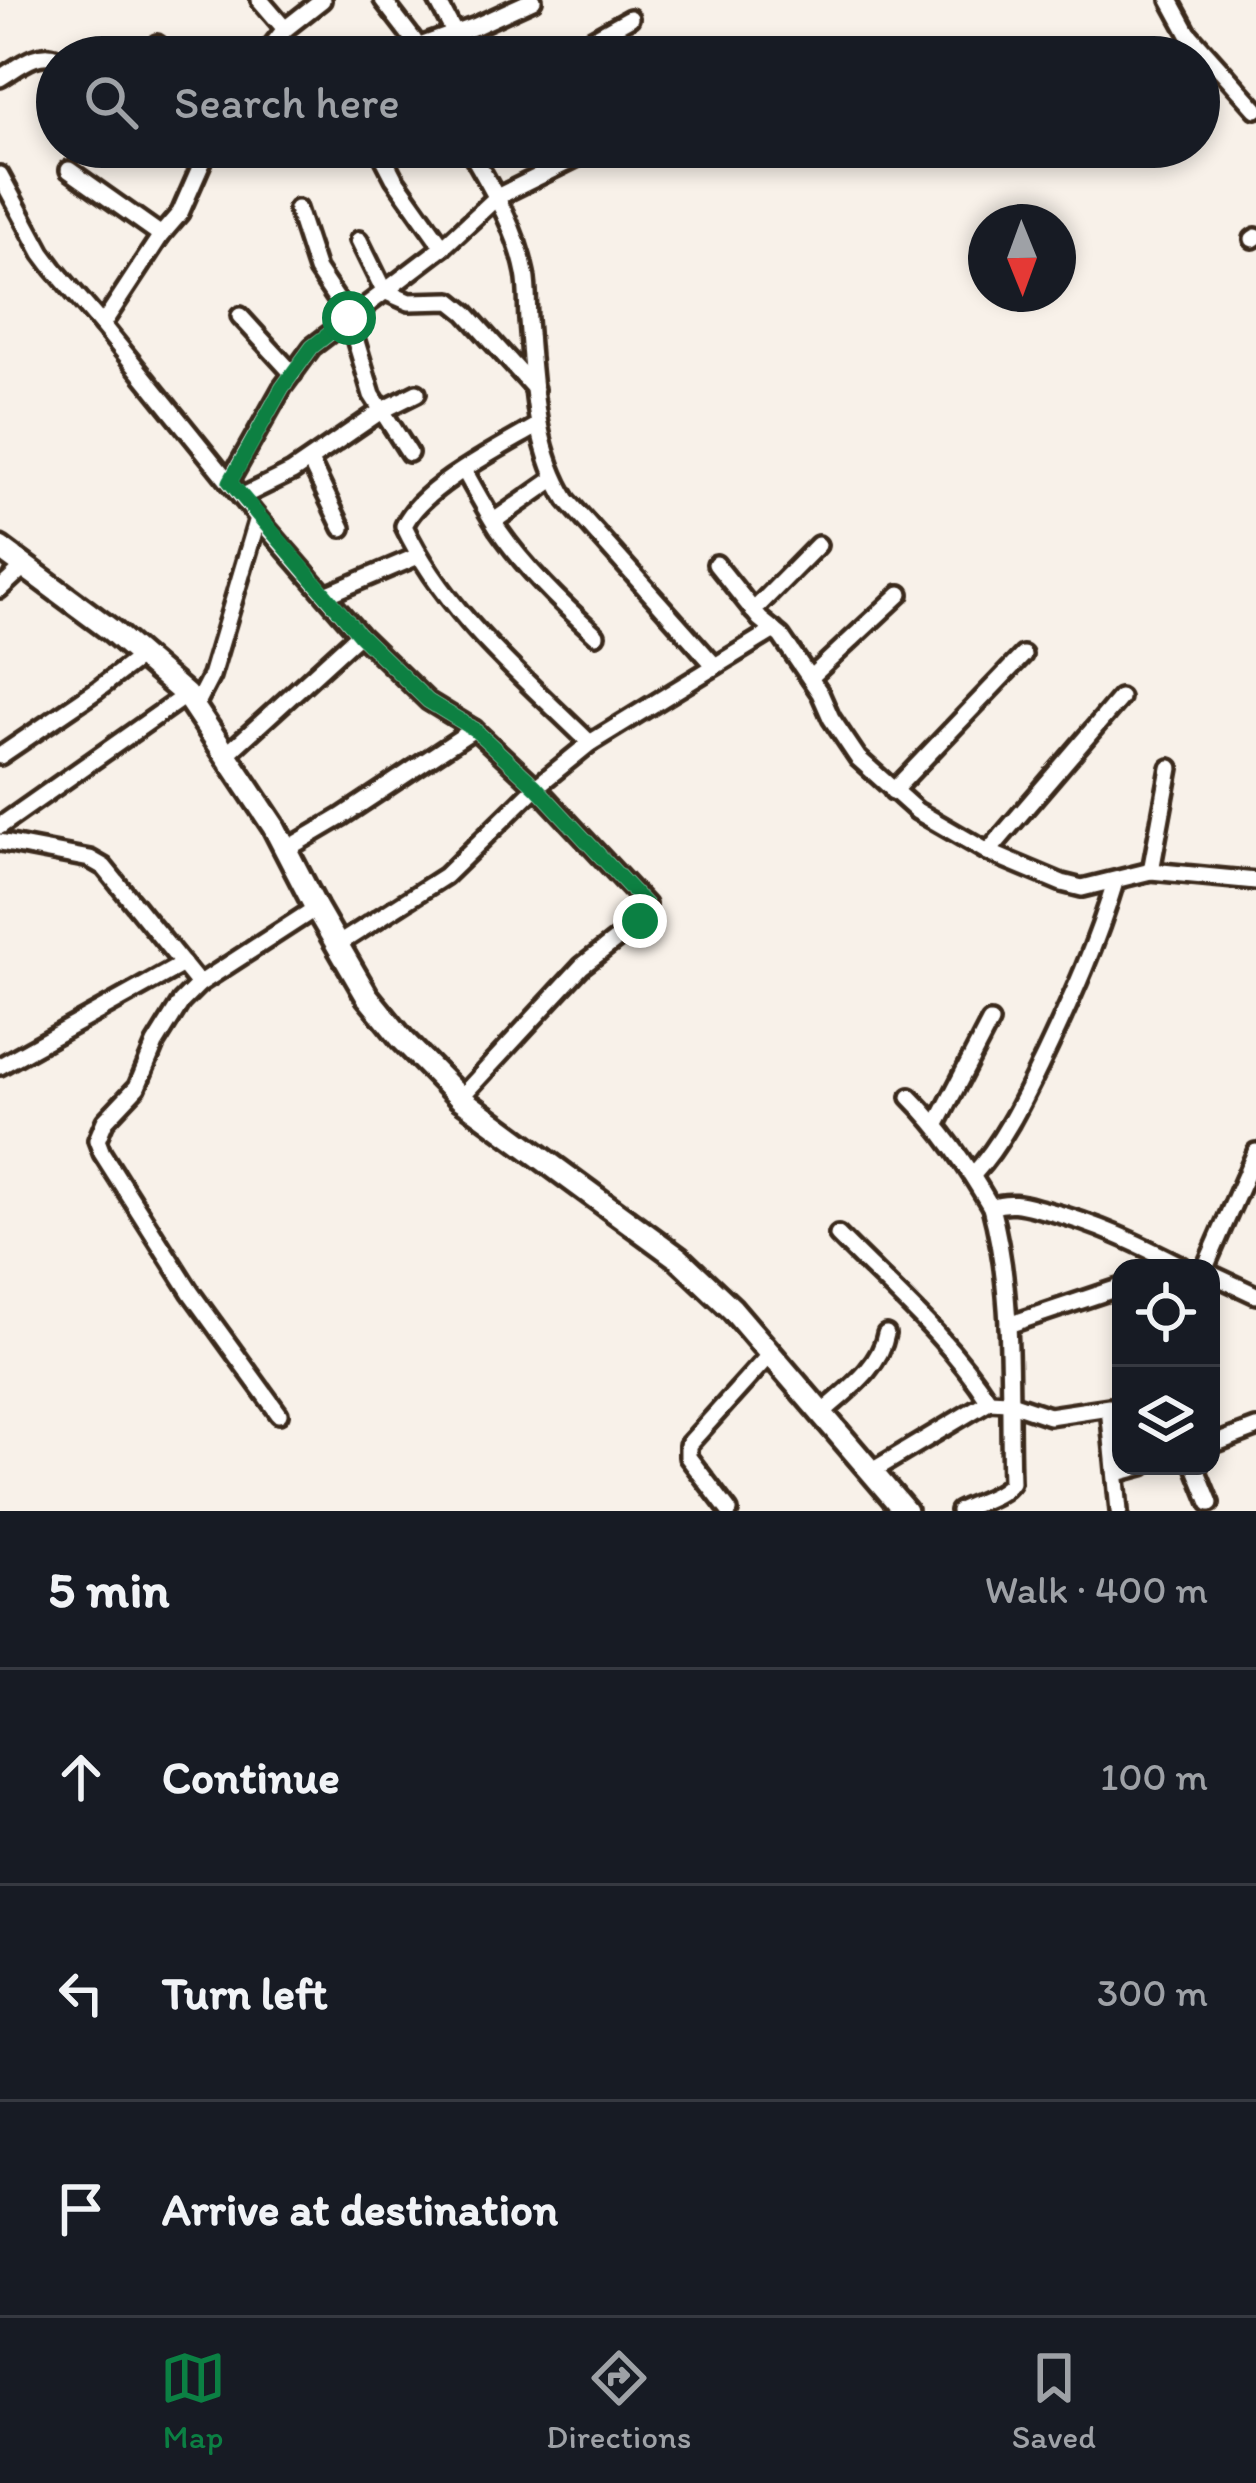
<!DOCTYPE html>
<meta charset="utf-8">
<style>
body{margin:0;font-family:Itim,sans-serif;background:#20242c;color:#f1f3f6}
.controls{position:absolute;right:36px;bottom:36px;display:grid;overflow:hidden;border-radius:24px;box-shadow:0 6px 18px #0003}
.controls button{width:108px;height:108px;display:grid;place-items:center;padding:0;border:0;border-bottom:3px solid #363941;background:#171b24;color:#f1f3f6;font:60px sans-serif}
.compass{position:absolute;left:968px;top:204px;width:108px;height:108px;border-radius:50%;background:#171b24;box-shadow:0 6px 18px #0003;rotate:179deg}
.stop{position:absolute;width:36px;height:36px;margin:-27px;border:9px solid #0b8043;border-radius:50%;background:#fff}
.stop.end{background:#0b8043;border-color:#fff;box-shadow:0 3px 12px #0008}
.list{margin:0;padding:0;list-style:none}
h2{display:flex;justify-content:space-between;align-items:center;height:156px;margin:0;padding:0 48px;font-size:51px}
h2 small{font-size:39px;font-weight:400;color:#9ea1a6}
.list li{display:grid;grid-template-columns:78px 1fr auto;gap:36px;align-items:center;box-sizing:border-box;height:216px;padding:0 48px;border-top:3px solid #363941}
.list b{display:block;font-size:45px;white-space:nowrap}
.list em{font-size:39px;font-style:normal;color:#9ea1a6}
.icon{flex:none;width:66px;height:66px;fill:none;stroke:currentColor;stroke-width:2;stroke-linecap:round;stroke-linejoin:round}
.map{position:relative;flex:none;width:1256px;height:1511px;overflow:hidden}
.search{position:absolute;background:#171b24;box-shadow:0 6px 18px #0003;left:36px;right:36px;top:36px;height:132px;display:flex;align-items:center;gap:30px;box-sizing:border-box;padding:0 42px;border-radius:66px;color:#9ea1a6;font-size:45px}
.sheet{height:804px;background:#171b24}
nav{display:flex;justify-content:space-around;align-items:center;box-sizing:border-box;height:168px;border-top:3px solid #363941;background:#171b24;font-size:33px;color:#9ea1a6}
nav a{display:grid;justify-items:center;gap:6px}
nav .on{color:#0b8043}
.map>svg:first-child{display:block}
</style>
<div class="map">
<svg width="1256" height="1511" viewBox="0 0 1256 1511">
<rect width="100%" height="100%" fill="#f8f1e9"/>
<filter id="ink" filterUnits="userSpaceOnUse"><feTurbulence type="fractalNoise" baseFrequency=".00833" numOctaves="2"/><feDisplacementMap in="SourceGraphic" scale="24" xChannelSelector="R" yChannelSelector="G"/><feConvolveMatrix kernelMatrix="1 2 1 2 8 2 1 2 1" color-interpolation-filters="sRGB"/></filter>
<g filter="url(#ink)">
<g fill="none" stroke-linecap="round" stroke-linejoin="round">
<defs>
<g id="minor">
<polyline points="260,0 285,29"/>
<polyline points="383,0 413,39 423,57"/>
<polyline points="437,0 455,34"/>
<polyline points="1170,0 1188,33 1256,109"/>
<polyline points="157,44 172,57"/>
<polyline points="417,47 476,26 533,0"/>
<polyline points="263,57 285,29 322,0"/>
<polyline points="560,57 630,18"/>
<path d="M0,78C17,68 38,49 57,58"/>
<polyline points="378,147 394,178 443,247"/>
<path d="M468,147C491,187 516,227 525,273C528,288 527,305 528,320C533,379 534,448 567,500L715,666"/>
<polyline points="69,170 161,235"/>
<polyline points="0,175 42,253 54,269 102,325 258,518 359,634 428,701 474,729 536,787 646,905 646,914 640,921 582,966 460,1098"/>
<polyline points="297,209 317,270 349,318 372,395 409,453"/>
<polyline points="1253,239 1256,237"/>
<polyline points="359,240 384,291 409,302 451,301 466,313 535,389"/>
<polyline points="240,316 293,374"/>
<polyline points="102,325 161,235 180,213 209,147"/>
<path d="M539,425C502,447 420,488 404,526C445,613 523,677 590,743"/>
<polyline points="310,461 342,528"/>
<path d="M464,470C475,490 486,510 498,529C525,568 561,603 596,635"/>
<polyline points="229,482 282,388 312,347 443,247 497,197 584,154"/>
<polyline points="241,497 292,472 381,411 417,393"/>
<polyline points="494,521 554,479"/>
<polyline points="716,564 760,619 781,636 820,693 831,718 858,758 917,811 988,852 1062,883 1082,888 1151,871 1256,881"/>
<polyline points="0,589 25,566"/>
<polyline points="326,595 418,556"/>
<polyline points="753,611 818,545"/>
<polyline points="810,678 900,594"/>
<polyline points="195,707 211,676 258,518"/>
<polyline points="227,754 359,634"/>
<polyline points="0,756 97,690 141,656"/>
<polyline points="893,791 1023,655"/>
<polyline points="0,826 186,695"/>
<polyline points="0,842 90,859 104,867 199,984"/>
<polyline points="285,850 341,817 474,729"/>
<polyline points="988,852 1120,698"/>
<polyline points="1151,871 1170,768"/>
<polyline points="337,945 445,876 536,787 590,743 774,630"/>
<polyline points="0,1066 183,964"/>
<path d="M910,1097C943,1130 967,1166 991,1207"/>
<polyline points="937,1124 990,1022"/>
<path d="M973,1175C1005,1140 1024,1098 1045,1055C1073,996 1096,945 1115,882"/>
<path d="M838,1235C890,1288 949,1338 989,1401"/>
<polyline points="1205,1268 1256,1152"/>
<polyline points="1211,1274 1256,1295"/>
<polyline points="1008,1325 1121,1287"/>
<path d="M822,1413C846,1391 880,1368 886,1334"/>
<polyline points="279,1414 191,1293 102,1153 97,1140 105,1121 137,1087 155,1044 181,1002 199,984 316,908"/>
<polyline points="1211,1445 1256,1428"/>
<polyline points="1195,1466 1210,1503"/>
<polyline points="872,1471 989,1401 1008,1402 1049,1416 1109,1407 1119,1511"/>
<polyline points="1117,1473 1143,1466"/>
<polyline points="729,1511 688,1457 688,1445 770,1354"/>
<path d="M959,1511C974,1503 1003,1496 1011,1482C1008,1391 1015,1296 991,1207C1012,1199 1027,1206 1048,1211C1097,1224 1137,1243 1182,1266L1176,1268"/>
</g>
<polyline id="secondary" points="0,548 112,631 186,695 274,827 316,908 367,996 402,1039 460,1098 678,1258 732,1309 905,1511"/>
</defs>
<!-- minor casing -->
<use href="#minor" stroke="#3b2a1e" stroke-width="24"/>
<!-- secondary casing -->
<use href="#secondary" stroke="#3b2a1e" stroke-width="30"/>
<!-- minor -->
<use href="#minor" stroke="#fff" stroke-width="15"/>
<!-- secondary -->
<use href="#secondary" stroke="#fff" stroke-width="21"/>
</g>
</g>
<g fill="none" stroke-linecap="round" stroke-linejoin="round" filter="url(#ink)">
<!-- route -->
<polyline stroke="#0b8043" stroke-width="15" points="349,318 312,347 282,388 230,482 359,634 428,701 474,729 536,787 646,905 646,914 640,921"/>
</g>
</svg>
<div class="controls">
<button><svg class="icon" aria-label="locate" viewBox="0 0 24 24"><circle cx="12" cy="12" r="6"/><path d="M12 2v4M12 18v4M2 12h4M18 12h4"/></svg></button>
<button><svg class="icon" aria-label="layers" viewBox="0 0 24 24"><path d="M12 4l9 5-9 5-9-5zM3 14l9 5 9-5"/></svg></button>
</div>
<svg class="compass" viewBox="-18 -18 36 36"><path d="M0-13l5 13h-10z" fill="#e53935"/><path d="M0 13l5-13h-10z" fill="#9ea1a6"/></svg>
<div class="stop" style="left:349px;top:318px"></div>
<div class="stop end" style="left:640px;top:921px"></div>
<div class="search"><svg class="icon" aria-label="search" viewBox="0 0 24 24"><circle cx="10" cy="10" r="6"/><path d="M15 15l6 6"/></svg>Search here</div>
</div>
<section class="sheet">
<h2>5 min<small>Walk · 400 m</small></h2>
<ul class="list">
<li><svg class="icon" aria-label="ahead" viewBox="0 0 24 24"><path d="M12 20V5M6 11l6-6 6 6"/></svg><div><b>Continue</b></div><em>100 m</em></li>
<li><svg class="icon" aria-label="left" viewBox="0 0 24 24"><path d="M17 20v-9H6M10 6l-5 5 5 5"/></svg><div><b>Turn left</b></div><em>300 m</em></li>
<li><svg class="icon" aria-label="arrive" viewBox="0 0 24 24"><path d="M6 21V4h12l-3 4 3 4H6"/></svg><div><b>Arrive at destination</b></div></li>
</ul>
</section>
<nav>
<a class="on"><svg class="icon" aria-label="map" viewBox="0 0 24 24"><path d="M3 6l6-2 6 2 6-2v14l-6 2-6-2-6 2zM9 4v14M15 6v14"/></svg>Map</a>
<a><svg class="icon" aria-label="directions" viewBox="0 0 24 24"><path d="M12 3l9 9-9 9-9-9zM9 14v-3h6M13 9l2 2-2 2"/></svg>Directions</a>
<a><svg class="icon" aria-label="saved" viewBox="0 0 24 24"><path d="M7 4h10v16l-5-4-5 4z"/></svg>Saved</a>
</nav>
